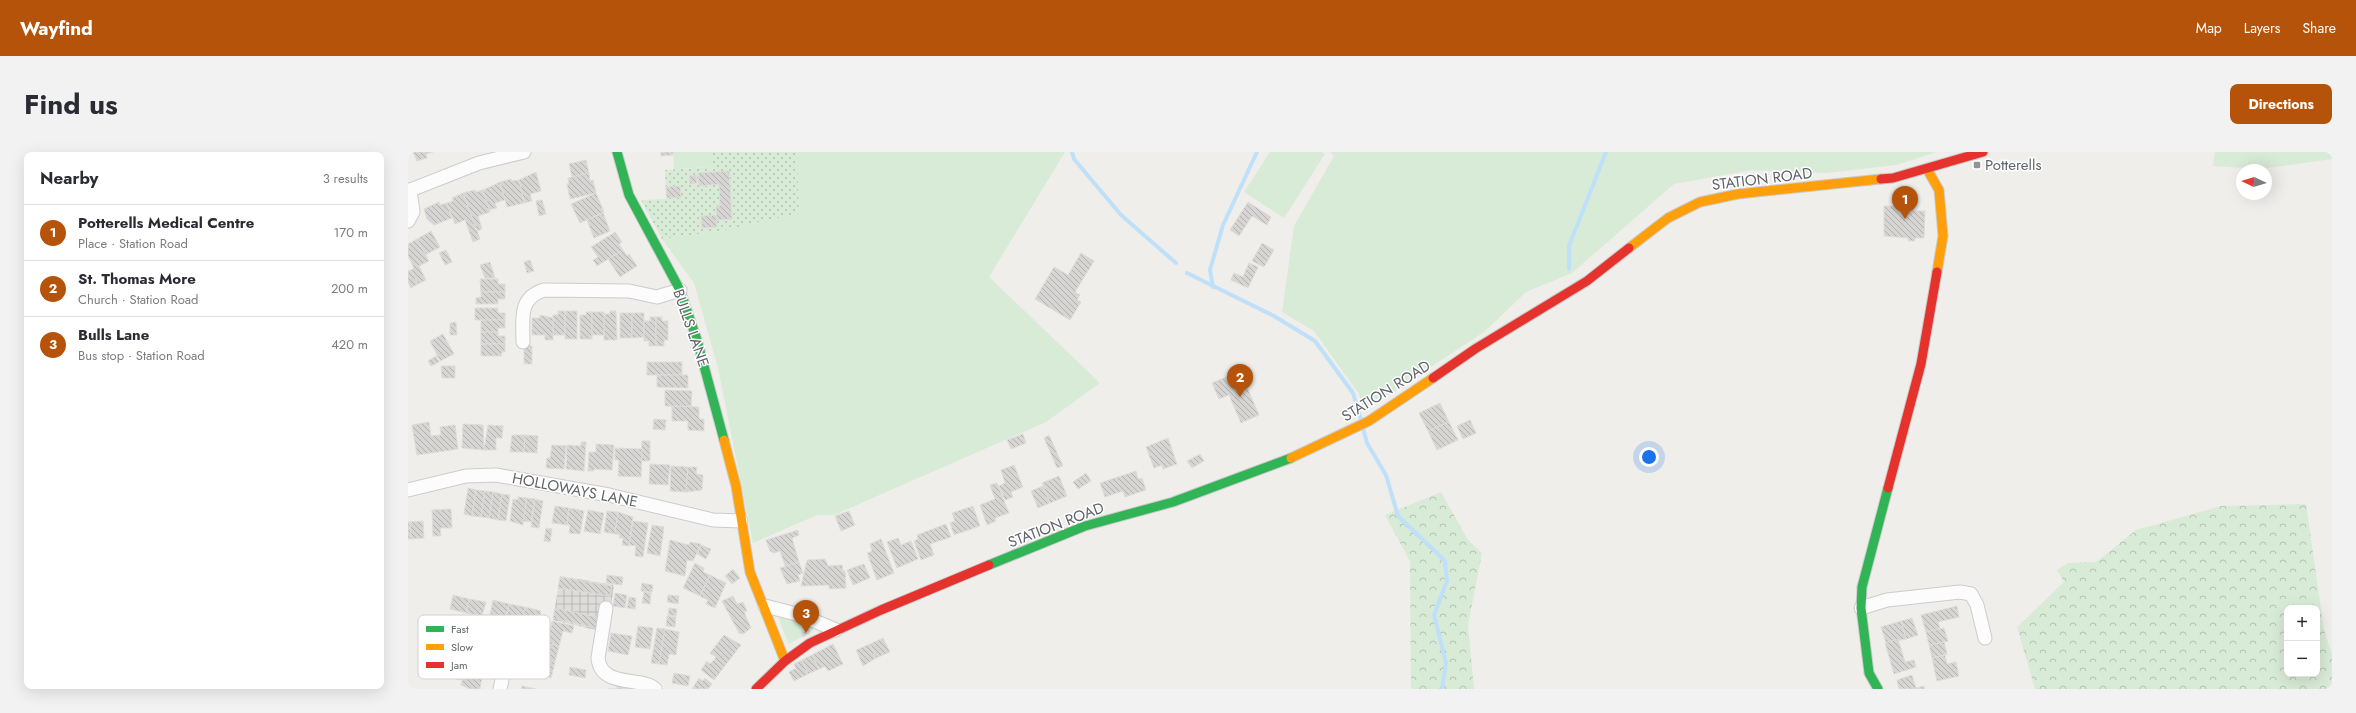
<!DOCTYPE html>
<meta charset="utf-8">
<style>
body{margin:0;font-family:Jost,sans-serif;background:#f2f2f3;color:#2b2b33}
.controls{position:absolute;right:12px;bottom:12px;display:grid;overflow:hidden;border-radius:8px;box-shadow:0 4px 16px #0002}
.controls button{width:36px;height:36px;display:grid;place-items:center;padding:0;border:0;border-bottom:1px solid #e1e1e2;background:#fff;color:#2b2b33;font:20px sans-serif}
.compass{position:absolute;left:1828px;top:12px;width:36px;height:36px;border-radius:50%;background:#fff;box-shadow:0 4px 16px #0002;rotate:274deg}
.you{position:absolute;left:1241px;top:305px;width:14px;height:14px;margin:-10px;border:3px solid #fff;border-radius:50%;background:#1a73e8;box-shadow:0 0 0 6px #1a73e833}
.badge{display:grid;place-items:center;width:26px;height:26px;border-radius:50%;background:#b45309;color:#fff;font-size:13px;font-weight:700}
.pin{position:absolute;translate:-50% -33px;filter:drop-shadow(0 1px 2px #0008)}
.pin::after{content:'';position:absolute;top:21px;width:14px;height:12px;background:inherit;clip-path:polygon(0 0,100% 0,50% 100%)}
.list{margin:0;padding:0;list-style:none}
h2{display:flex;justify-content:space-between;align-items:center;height:52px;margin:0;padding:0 16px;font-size:17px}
h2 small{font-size:13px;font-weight:400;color:#7c7c81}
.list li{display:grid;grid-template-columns:26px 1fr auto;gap:12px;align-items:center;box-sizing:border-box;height:56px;padding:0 16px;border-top:1px solid #e1e1e2}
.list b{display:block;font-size:15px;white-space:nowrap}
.list p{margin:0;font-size:13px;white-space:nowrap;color:#7c7c81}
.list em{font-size:13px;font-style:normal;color:#7c7c81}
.map{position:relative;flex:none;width:1924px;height:537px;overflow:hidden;border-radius:8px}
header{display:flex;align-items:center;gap:24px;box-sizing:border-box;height:56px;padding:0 20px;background:#b45309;color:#fff}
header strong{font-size:19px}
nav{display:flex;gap:22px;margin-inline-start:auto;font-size:14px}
.intro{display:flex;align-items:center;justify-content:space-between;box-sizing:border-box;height:96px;padding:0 24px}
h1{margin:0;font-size:28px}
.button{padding:10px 18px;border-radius:8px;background:#b45309;color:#fff;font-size:14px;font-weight:700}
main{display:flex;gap:24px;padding:0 24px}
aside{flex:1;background:#fff;border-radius:8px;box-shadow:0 4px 16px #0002}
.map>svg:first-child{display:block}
</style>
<header>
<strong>Wayfind</strong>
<nav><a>Map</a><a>Layers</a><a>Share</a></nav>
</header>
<div class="intro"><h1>Find us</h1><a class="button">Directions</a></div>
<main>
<aside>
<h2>Nearby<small>3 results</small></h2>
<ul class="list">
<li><span class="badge">1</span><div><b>Potterells Medical Centre</b><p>Place · Station Road</p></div><em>170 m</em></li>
<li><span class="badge">2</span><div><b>St. Thomas More</b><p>Church · Station Road</p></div><em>200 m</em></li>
<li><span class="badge">3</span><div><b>Bulls Lane</b><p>Bus stop · Station Road</p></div><em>420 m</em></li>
</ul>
</aside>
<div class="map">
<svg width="1924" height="537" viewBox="0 0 1924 537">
<defs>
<pattern id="industrial-grid" width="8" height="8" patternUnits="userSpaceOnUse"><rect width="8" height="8" fill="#dfddda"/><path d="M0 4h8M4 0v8" fill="none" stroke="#b8b7b5"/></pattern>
<pattern id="forest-crowns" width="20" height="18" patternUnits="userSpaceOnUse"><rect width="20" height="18" fill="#d8ebd6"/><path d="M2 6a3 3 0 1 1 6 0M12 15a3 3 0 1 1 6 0" fill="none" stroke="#b2c2b1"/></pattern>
<pattern id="garden-dots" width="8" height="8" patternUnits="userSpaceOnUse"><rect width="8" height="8" fill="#d8ebd6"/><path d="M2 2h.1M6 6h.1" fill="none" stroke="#b2c2b1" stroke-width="1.8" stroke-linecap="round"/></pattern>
<pattern id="building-back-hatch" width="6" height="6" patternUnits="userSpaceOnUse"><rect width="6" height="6" fill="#d6d5d3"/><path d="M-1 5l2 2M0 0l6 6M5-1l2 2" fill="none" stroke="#b1b0af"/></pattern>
</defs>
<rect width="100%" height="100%" fill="#efeeea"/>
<!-- industrial -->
<polygon fill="url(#industrial-grid)" points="152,424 206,433 195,508 192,479 145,468"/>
<!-- grass -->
<g fill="#d8ebd6">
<polygon points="265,0 304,0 304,15 266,17"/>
<polygon points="389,0 657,0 581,125 692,231 638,270 426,363 409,363 345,391 310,216 286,131 254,87 312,79 391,61"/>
<polygon points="862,0 914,0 917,2 876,66 836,40"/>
<polygon points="922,0 1529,0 1488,13 1418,21 1344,18 1266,32 1164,121 1118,140 1076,180 956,259 951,242 906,179 874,160 886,74 926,4"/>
<polygon points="1807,0 1924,0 1924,7 1853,17 1805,14"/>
<polygon points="372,463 405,475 405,478 402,480 400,477 393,481 395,484 381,492 371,468"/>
</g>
<!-- forest -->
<g fill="url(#forest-crowns)" fill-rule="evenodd">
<polygon points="1033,340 1060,388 1074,401 1060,473 1066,537 1003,537 1002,409 977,363"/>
<path d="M1898,352L1916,478L1924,502V537H1627L1609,475L1656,430L1649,418L1660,411L1688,410L1728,378L1813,354ZM1879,456H1909V522H1879Z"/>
</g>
<!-- garden -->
<polygon fill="url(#garden-dots)" points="304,0 389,0 391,61 312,79 254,87 233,48 258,47 257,18 304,15"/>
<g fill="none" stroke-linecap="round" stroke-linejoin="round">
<!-- stream -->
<g stroke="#bfe0f9" stroke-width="4">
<polyline points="664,0 666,7 713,63 768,111"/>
<polyline points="1161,117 1161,94 1198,0"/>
<polyline points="779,121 866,164 907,189 945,241 953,268"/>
<polyline points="805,135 802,118 815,73 849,0"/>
<polyline points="955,276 959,291 978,323 990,364 1037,409 1039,429 1026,463 1038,511 1034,537"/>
</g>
</g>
<!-- building -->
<g fill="url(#building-back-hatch)" stroke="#deddd9">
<polygon points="5,0 25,0 18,2 19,6 9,9"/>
<polygon points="253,0 265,0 265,3 253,4"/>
<polygon points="178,8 181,21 164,25 161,12"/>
<polygon points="321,19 324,67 309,68 308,54 312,54 311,32 291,34 290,21"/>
<polygon points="128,20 133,39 122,42 124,49 116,51 111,28"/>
<polygon points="181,21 182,29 185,28 188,41 162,47 159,32 161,31 160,26"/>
<polygon points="288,23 289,31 282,32 281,24"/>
<polygon points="103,27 104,29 111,28 116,51 99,55 92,30"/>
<polygon points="92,30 97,48 87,51 89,56 81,58 75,38"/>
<polygon points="272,34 273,45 259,46 258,35"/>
<polygon points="67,38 68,40 75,38 82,60 70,64 74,77 69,79 55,41"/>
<polygon points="55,41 72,87 65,90 57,68 47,72 39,51 45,49 44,46"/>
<polygon points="188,41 196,60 172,71 163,52"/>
<polygon points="134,48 138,62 131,64 128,49"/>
<polygon points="31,50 32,53 39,51 44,66 26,73 19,67 16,57"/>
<polygon points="840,50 863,65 859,73 844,64 831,84 822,78"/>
<polygon points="1476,54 1505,54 1505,59 1517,59 1516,86 1507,86 1507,89 1500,89 1500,86 1476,84"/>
<polygon points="195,61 202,79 186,86 179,68"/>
<polygon points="308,63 309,75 294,76 293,64"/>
<polygon points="23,79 32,95 17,103 9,87"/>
<polygon points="207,80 214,90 211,92 215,98 189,114 185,108 190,105 183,95"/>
<polygon points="9,87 21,109 11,114 18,128 10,132 3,118 6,116 0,104 0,92"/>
<polygon points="854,91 866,98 856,115 844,109"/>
<polygon points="38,98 44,110 37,113 31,101"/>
<polygon points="215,98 219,104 221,102 229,114 212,125 200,107"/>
<polygon points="673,101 686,109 667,140 672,143 669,148 673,150 662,168 627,147 646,115 660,123"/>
<polygon points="122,108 126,119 119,121 116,110"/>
<polygon points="82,110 87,126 77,126 72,113"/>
<polygon points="841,111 850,115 840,136 823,128 826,121 835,125"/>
<polygon points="3,118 10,132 3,136 0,130 0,119"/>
<polygon points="72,127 90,127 90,132 97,132 97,140 73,140"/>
<polygon points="73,140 97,140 97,147 90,147 90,152 68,152 68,146 73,145"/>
<polygon points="67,156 90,156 90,161 97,161 97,168 67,168"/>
<polygon points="150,159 157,159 157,183 145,183 145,163 150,163"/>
<rect x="157" y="159" width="12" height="28"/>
<polygon points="202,159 208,159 209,188 196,188 196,162 202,162"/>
<polygon points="178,160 184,160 184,187 172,187 172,163 178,163"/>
<rect x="184" y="160" width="12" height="23"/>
<rect x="212" y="161" width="12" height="25"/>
<polygon points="224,161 236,161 236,185 224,186"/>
<polygon points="132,163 145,166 145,188 137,188 137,183 124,183 124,166 132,166"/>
<polygon points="242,165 248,165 248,194 241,194 241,189 236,189 236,169 242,169"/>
<polygon points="248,165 254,165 254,169 260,169 260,188 256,188 256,194 248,194"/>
<polygon points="73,168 97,168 97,176 90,176 90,180 73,180"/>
<polygon points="48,170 49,183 42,183 42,171"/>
<polygon points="73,180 90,180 90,184 97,184 97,192 73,192"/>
<polygon points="35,182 46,202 32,209 22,189"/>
<polygon points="73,192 97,192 97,200 94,200 93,204 73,204"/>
<rect x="116" y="194" width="8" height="18"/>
<polygon points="28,204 31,210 23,214 20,209"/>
<rect x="239" y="210" width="35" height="13"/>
<polygon points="33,214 47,214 47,226 34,226"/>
<polygon points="832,219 851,263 833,271 821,243 811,247 804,231"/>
<polygon points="249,223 280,223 280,236 249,235"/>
<polygon points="257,238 284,239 283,255 257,254"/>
<polygon points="1032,251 1041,270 1020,279 1011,261"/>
<polygon points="264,254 291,255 291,267 296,267 296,279 280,278 280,269 264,269"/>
<polygon points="246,267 258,268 257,278 245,277"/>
<polygon points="1062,268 1068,281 1055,287 1049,274"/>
<polygon points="21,270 23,284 33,283 32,275 47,273 50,297 9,303 4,273"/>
<polygon points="1041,270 1050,288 1029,298 1020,279"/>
<polygon points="55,272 75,273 76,298 54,296"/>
<polygon points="80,273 95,274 94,286 88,286 88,298 76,298"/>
<polygon points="615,282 618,291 603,297 599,288"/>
<polygon points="104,283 117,283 116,300 102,300"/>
<polygon points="117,283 130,284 129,301 116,300"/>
<polygon points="641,283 655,314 649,316 636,286"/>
<polygon points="760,286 769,312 755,317 754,313 746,316 738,295"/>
<polygon points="234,289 242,289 242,309 233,309"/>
<polygon points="173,290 178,290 176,319 158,317 159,293 173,294"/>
<polygon points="188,292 206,293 204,318 186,317 186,319 180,319 181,300 188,300"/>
<polygon points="144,293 158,294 156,317 138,316 139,306 142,306"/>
<polygon points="207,296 234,297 233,325 210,324 211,308 207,308"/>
<polygon points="792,302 796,309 784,316 779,309"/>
<polygon points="242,312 262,313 260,333 241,332"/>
<polygon points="606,313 615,335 603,340 605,345 597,348 591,334 597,331 593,318"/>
<polygon points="263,314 280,315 278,340 262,339"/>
<polygon points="280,315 289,315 288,322 295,323 294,338 278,340"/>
<polygon points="728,319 730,327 734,326 738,338 717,345 715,339 697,345 692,331"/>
<polygon points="678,321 683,329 670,337 665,330"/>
<polygon points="651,324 659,344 642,351 634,331"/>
<polygon points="589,331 601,361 587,366 588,369 579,373 572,353 587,347 582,333"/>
<polygon points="635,334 642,351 630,356 623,339"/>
<polygon points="60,336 68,338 64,364 56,362"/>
<polygon points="68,338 77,339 73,365 64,364"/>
<polygon points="77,339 85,340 81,366 73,365"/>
<polygon points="85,340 94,342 90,368 81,366"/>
<polygon points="94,342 102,343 98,369 90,368"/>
<polygon points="110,345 119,346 115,373 102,369 105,347 110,348"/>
<polygon points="119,346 127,347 123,370 115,369"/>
<polygon points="127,347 135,349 131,376 123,375"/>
<polygon points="147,354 161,356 159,373 144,371"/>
<polygon points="565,354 572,374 546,383 542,371 547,369 544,361"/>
<polygon points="161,356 176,359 172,382 161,381 162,373 159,373"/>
<polygon points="43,357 44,376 32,376 33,384 25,384 24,358"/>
<polygon points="180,358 196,361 192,382 176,379"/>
<polygon points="199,359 210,360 207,382 196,380"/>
<polygon points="441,359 447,373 433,379 427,364"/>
<polygon points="210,360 225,365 221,394 214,393 215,386 211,386 212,383 207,382"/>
<polygon points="15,369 16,386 3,387 2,370"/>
<polygon points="225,369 240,371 235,405 227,404 228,394 221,393"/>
<polygon points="0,370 2,370 3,387 0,387"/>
<polygon points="538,372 543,385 522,392 526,403 513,408 506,389 510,387 509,383"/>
<polygon points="244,373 256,375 252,404 239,401"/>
<polygon points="138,376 144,377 142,390 136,389"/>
<polygon points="390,378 391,383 384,386 391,410 377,414 372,399 366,401 362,399 358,388"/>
<polygon points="490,386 493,393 503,389 510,407 489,416 479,390"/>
<polygon points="473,387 486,421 469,428 459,401 464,399 462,392"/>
<polygon points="262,388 281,393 282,390 293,392 285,409 279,408 277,424 257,419"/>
<polygon points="293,393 303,397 298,407 289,402"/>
<polygon points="417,407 420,414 434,413 435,419 437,419 438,436 421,437 421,433 393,434 399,408"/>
<polygon points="391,410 395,421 390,423 392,429 379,432 372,416"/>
<polygon points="287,411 296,416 295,420 302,423 292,444 275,436"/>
<polygon points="456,412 462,426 445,433 439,418"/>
<polygon points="325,417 332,426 324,432 317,424"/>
<polygon points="199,423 215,425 214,433 198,431"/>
<polygon points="302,423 318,431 307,456 298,452 300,448 292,444"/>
<polygon points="152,425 204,434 202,444 150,436"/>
<polygon points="234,431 245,433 244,440 233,439"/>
<polygon points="236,440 243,441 242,452 234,451"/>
<polygon points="207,441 219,443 217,456 205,454"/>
<polygon points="45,443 61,447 58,461 42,457"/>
<polygon points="260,443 271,444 270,452 259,450"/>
<polygon points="325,444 329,452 335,450 339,459 336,460 343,476 335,482 331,481 314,449"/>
<polygon points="221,445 228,446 227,457 219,456"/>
<polygon points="61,447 78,450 74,464 58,461"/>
<polygon points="85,448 101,452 98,466 82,462"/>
<polygon points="101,452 117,455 114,469 98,466"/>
<polygon points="1549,454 1551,465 1530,470 1532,477 1518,480 1513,463"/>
<polygon points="117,455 133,459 130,473 114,469"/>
<polygon points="147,456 193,466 191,477 145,466"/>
<polygon points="261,456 269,457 268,464 260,463"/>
<polygon points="259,464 268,465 267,475 258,474"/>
<polygon points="1504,466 1510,483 1498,487 1493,469"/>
<polygon points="144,469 166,474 164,481 155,479 151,494 137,491 140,475 143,475"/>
<polygon points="1493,469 1498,487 1478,491 1473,475"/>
<polygon points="230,474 245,476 242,497 227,495"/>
<polygon points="249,476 257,477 251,512 243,511"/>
<polygon points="1536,476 1540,489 1521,493 1518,480"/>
<polygon points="257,477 271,480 268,503 261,502 259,513 251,512"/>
<polygon points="400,477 402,480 395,485 393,481"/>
<polygon points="203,481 224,484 220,503 200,499"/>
<polygon points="316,483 333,493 316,515 306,508 308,505 302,501"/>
<polygon points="475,486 482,500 468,506 462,492"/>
<polygon points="1490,487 1497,510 1506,508 1508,515 1486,522 1477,491"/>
<polygon points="1536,490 1539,502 1524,506 1521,493"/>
<polygon points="137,491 151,494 147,510 133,507"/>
<polygon points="425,492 435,512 420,519 417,514 411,517 404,503"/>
<polygon points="462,492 468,506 455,514 448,498"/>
<polygon points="404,503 411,517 400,522 394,508"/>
<polygon points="1537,503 1539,512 1548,510 1551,524 1529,529 1524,506"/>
<polygon points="39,507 51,509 49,519 54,521 53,528 35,524"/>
<polygon points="133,507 147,510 143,526 129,523"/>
<polygon points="306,508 316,515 306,528 293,518 299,509 302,512"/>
<polygon points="394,508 400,522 386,529 381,520 388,516 386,512"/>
<polygon points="162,515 178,518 177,526 161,523"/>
<polygon points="56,521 74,525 72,537 62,537 53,533"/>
<polygon points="266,521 282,524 280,534 264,531"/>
<polygon points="1504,523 1508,536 1516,534 1517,537 1491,537 1489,528"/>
<polygon points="291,526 295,529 297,526 304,532 300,537 284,537"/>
<polygon points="114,534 128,537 113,537"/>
<polygon points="209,535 222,537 200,537 209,537"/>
</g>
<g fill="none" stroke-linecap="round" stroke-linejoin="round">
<defs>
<g id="street">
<polyline points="0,39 71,11 116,0"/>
<polyline points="0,69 5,60 2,38"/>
<path d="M115,190C115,167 110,146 136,138L221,139L249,145L272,138"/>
<polyline points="0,338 58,324 88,323 201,343 305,368 333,369"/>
<polyline points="357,454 392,463 428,478"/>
<path d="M198,456L190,506C193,537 235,524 247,537"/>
<polyline points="1453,456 1479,448 1552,440 1563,442 1569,453 1577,486"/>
<polyline points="92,537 103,486"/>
</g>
<g id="fast">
<polyline points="209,0 221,43 272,138 289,188 316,288"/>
<polyline points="581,413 677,374 765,350 883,306"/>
<polyline points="1470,537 1461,521 1453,456 1454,435 1480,336"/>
</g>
<g id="slow">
<polyline points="1519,17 1531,38 1535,84 1529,120"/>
<polyline points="1221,96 1260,66 1292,50 1330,42 1473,27"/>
<polyline points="316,288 328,334 342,420 377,509"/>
<polyline points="883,306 961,269 1025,226"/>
</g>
<g id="jam">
<polyline points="1473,27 1485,26 1575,0"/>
<polyline points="1025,226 1067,197 1179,129 1221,96"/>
<polyline points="1480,336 1513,212 1529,120"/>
<polyline points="348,537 377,509 402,491 473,458 581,413"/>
</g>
</defs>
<!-- street casing -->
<use href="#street" stroke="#cbcccc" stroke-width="15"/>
<!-- fast casing -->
<use href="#fast" stroke="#cacacb" stroke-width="11"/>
<!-- slow casing -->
<use href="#slow" stroke="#cacacb" stroke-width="11"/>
<!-- jam casing -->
<use href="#jam" stroke="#cacacb" stroke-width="11"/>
<!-- street -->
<use href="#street" stroke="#fdfcfc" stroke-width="13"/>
<!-- fast -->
<use href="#fast" stroke="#30b455" stroke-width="9"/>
<!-- slow -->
<use href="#slow" stroke="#ff9f0a" stroke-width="9"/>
<!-- jam -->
<use href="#jam" stroke="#e5322d" stroke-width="9"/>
</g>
<!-- markers -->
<rect fill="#919496" stroke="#fff" stroke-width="1.5" x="1565" y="9" width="8" height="8" rx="2"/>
<g text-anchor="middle" stroke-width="3" stroke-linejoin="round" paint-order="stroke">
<!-- poi labels -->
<g font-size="15" fill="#5f6368" stroke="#fff" text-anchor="start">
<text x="1577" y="18">Potterells</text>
</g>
<!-- street labels -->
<g font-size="15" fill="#5f6368" stroke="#fff">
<text transform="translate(1354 27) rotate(-7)" y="5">STATION ROAD</text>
<text transform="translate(283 176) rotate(71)" y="5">BULLS LANE</text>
<text transform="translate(978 239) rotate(-32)" y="5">STATION ROAD</text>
<text transform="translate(167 338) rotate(11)" y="5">HOLLOWAYS LANE</text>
<text transform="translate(648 373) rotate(-21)" y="5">STATION ROAD</text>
</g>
</g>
<!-- legend -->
<rect x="10" y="463" width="132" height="64" rx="6" fill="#fff" stroke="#cfd0d2" stroke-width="1"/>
<rect x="18" y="474" width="18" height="6" fill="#30b455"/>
<rect x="18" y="492" width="18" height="6" fill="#ff9f0a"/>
<rect x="18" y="510" width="18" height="6" fill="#e5322d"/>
<g font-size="11" fill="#5f6368">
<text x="43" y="481">Fast</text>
<text x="43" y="499">Slow</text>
<text x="43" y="517">Jam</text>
</g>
</svg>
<div class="controls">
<button>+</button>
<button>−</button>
</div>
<svg class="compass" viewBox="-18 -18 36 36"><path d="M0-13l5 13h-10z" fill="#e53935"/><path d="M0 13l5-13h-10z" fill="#7c7c81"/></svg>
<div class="you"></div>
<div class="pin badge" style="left:1497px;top:67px">1</div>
<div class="pin badge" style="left:832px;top:245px">2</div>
<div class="pin badge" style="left:398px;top:481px">3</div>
</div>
</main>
